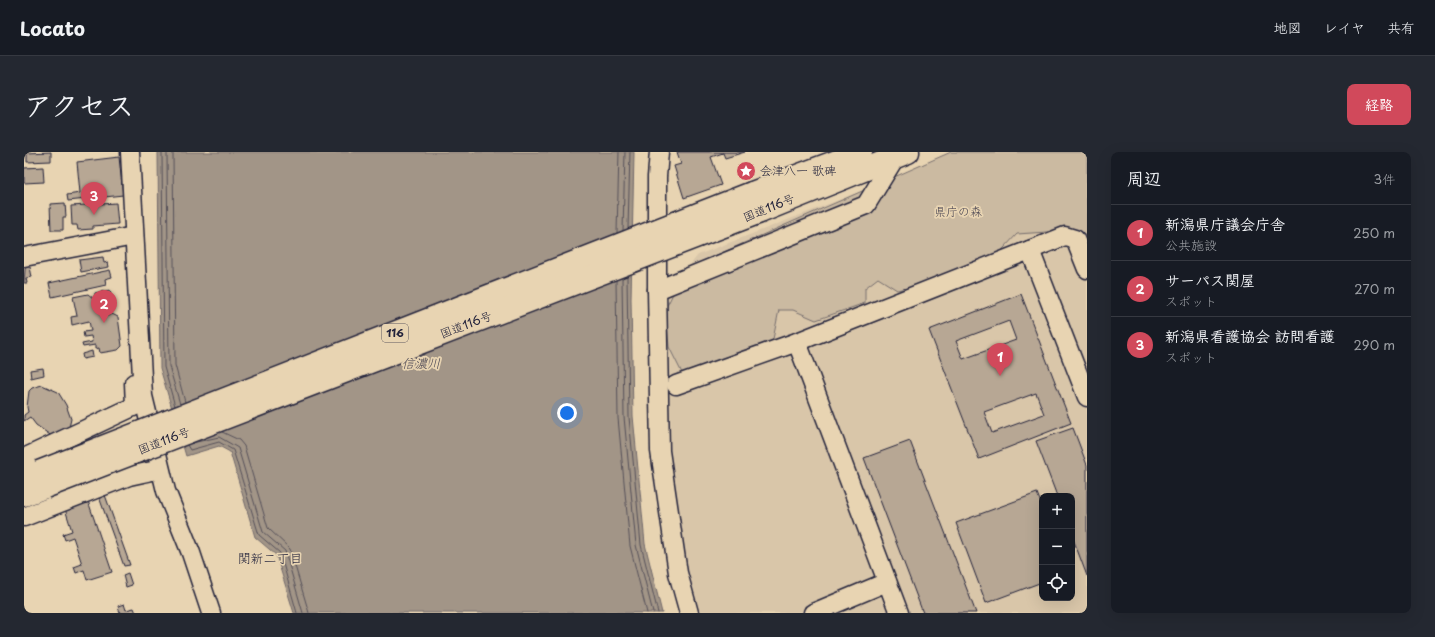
<!DOCTYPE html>
<html lang="ja">
<meta charset="utf-8">
<style>
body{margin:0;font-family:"Playpen Sans","Klee One",sans-serif;background:#242831;color:#f1f3f6}
.controls{position:absolute;right:12px;bottom:12px;display:grid;overflow:hidden;border-radius:8px;box-shadow:0 4px 16px #0002}
.controls button{width:36px;height:36px;display:grid;place-items:center;padding:0;border:0;border-bottom:1px solid #363941;background:#171b24;color:#f1f3f6;font:20px sans-serif}
.you{position:absolute;left:543px;top:261px;width:14px;height:14px;margin:-10px;border:3px solid #fff;border-radius:50%;background:#1a73e8;box-shadow:0 0 0 6px #1a73e833}
.badge{display:grid;place-items:center;width:26px;height:26px;border-radius:50%;background:#d1495b;color:#fff;font-size:13px;font-weight:700}
.pin{position:absolute;translate:-50% -33px;filter:drop-shadow(0 1px 2px #0008)}
.pin::after{content:'';position:absolute;top:21px;width:14px;height:12px;background:inherit;clip-path:polygon(0 0,100% 0,50% 100%)}
.list{margin:0;padding:0;list-style:none}
h2{display:flex;justify-content:space-between;align-items:center;height:52px;margin:0;padding:0 16px;font-size:17px}
h2 small{font-size:13px;font-weight:400;color:#9ea1a6}
.list li{display:grid;grid-template-columns:26px 1fr auto;gap:12px;align-items:center;box-sizing:border-box;height:56px;padding:0 16px;border-top:1px solid #363941}
.list b{display:block;font-size:15px;white-space:nowrap}
.list p{margin:0;font-size:13px;white-space:nowrap;color:#9ea1a6}
.list em{font-size:13px;font-style:normal;color:#9ea1a6}
.icon{flex:none;width:22px;height:22px;fill:none;stroke:currentColor;stroke-width:2;stroke-linecap:round;stroke-linejoin:round}
.map{position:relative;flex:none;width:1063px;height:461px;overflow:hidden;border-radius:8px}
header{display:flex;align-items:center;gap:24px;box-sizing:border-box;height:56px;padding:0 20px;background:#171b24;border-bottom:1px solid #363941}
header strong{font-size:19px}
nav{display:flex;gap:22px;margin-inline-start:auto;font-size:14px}
.intro{display:flex;align-items:center;justify-content:space-between;box-sizing:border-box;height:96px;padding:0 24px}
h1{margin:0;font-size:28px}
.button{padding:10px 18px;border-radius:8px;background:#d1495b;color:#fff;font-size:14px;font-weight:700}
main{display:flex;gap:24px;padding:0 24px}
aside{flex:1;background:#171b24;border-radius:8px;box-shadow:0 4px 16px #0002}
.map>svg:first-child{display:block}
</style>
<header>
<strong>Locato</strong>
<nav><a>地図</a><a>レイヤ</a><a>共有</a></nav>
</header>
<div class="intro"><h1>アクセス</h1><a class="button">経路</a></div>
<main>
<div class="map">
<svg width="1063" height="461" viewBox="0 0 1063 461">
<rect width="100%" height="100%" fill="#e8d4b2"/>
<filter id="ink" filterUnits="userSpaceOnUse"><feTurbulence type="fractalNoise" baseFrequency=".025" numOctaves="2"/><feDisplacementMap in="SourceGraphic" scale="8" xChannelSelector="R" yChannelSelector="G"/><feConvolveMatrix kernelMatrix="1 2 1 2 8 2 1 2 1" color-interpolation-filters="sRGB"/></filter>
<g filter="url(#ink)">
<!-- built -->
<path fill="#d9c6a9" fill-rule="evenodd" d="M937,0H1063V461H673L662,421L643,298L644,141L674,103ZM1018,344H1048V446H1018Z"/>
<!-- green -->
<polygon fill="#cbbaa1" stroke="#766e6e" points="927,0 1063,0 1063,109 1052,78 993,82 968,109 913,131 873,138 854,126 841,136 841,151 792,168 769,158 755,158 748,192 660,225 645,195 642,156 661,117"/>
<!-- water -->
<polygon fill="#a29587" stroke="#6f6769" points="134,0 610,0 607,147 609,264 621,392 638,461 270,461 252,403 231,385 206,300 195,294 162,304 136,216"/>
<g fill="none" stroke-linecap="round" stroke-linejoin="round">
<!-- shore -->
<g stroke="#555059" stroke-width="1">
<polyline points="138,0 140,215 151,254"/>
<polyline points="143,0 145,214 156,252"/>
<polyline points="149,0 151,213 161,250"/>
<polyline points="604,77 606,0"/>
<polyline points="599,79 601,0"/>
<polyline points="593,81 595,0"/>
<polyline points="603,124 605,265 617,393 634,461"/>
<polyline points="598,126 600,265 612,393 629,461"/>
<polyline points="592,128 594,266 606,394 623,461"/>
<polyline points="198,280 215,288 220,294 244,376 266,397 285,461"/>
<polyline points="168,291 195,285 214,296 239,380 261,399 279,461"/>
<polyline points="163,293 166,298 195,290 209,298 235,383 256,401 273,461"/>
</g>
</g>
<!-- building -->
<g fill="#b7a794" stroke="#22223b" fill-rule="evenodd">
<polygon points="27,0 27,9 3,10 3,1"/>
<polygon points="653,0 721,0 701,6 699,1 687,5 697,33 660,46 650,14 657,12"/>
<polygon points="95,5 99,43 44,49 43,43 56,41 53,10"/>
<polygon points="19,15 20,30 0,31 0,16"/>
<polygon points="41,51 42,65 39,65 39,78 27,78 26,52"/>
<polygon points="92,51 94,72 69,74 69,77 54,78 53,73 48,73 47,54"/>
<polygon points="79,105 80,111 84,110 85,115 57,120 55,108"/>
<polygon points="6,115 8,125 2,126 3,131 0,131 1,116"/>
<polygon points="86,118 88,125 81,127 82,133 28,145 25,131"/>
<polygon points="86,138 87,142 71,145 71,141"/>
<polygon points="64,142 81,156 83,164 88,162 94,165 98,194 94,198 76,201 75,196 71,197 71,193 59,195 58,192 68,190 67,184 60,185 59,180 67,179 65,169 48,173 47,165 53,164 49,145"/>
<path d="M997,142L1047,271L955,307L905,178ZM985,169L992,188L939,207L932,189ZM1012,241L1020,262L968,281L960,260Z"/>
<polygon points="68,199 69,205 59,207 58,202"/>
<polygon points="19,216 20,223 7,226 6,218"/>
<polygon points="18,233 34,240 42,253 47,267 44,280 29,285 12,273 6,265 0,269 0,263 4,260 3,255 5,239 8,236"/>
<polygon points="1049,276 1063,313 1063,424 1048,384 1048,344 1033,344 1012,289"/>
<polygon points="886,289 952,461 899,461 840,306"/>
<polygon points="1013,341 1018,354 1018,430 962,451 932,371"/>
<polygon points="81,343 106,413 100,414 75,345"/>
<polygon points="64,349 88,420 63,428 60,418 52,421 50,415 58,412 49,385 41,388 39,382 48,379 41,357"/>
<polygon points="104,421 108,433 102,435 99,423"/>
<polygon points="100,452 102,458 110,456 112,461 96,461 94,454"/>
</g>
<g fill="none" stroke-linecap="round" stroke-linejoin="round">
<defs>
<g id="minor">
<polyline points="106,0 119,244 142,339 167,401 187,461"/>
<polyline points="635,0 633,25 633,138 636,299 654,421 665,461"/>
<polyline points="1006,98 1063,245"/>
<polyline points="0,105 110,84"/>
<polyline points="633,138 842,53 872,4"/>
<polyline points="773,190 875,461"/>
<polyline points="652,233 773,190 1041,84 1051,87 1063,117"/>
<polyline points="0,306 111,254 110,231"/>
<polyline points="0,365 105,324 128,319"/>
<polyline points="789,461 863,430"/>
</g>
<g id="highway">
<polyline points="728,41 837,0"/>
<polyline points="736,60 884,0"/>
<polyline points="0,325 15,320"/>
<polyline points="0,343 21,335"/>
</g>
</defs>
<!-- minor casing -->
<use href="#minor" stroke="#22223b" stroke-width="21"/>
<!-- highway casing -->
<use href="#highway" stroke="#22223b" stroke-width="25"/>
<!-- minor -->
<use href="#minor" stroke="#e8d4b2" stroke-width="18"/>
<!-- highway -->
<use href="#highway" stroke="#e8d4b2" stroke-width="22"/>
<defs>
<g id="highway-bridge">
<polyline points="15,320 728,41"/>
<polyline points="21,335 736,60"/>
</g>
</defs>
<!-- highway-bridge casing -->
<use href="#highway-bridge" stroke="#22223b" stroke-width="25" stroke-linecap="butt"/>
<!-- highway-bridge -->
<use href="#highway-bridge" stroke="#e8d4b2" stroke-width="22"/>
</g>
</g>
<!-- icons -->
<defs>
<symbol id="sight-disc" viewBox="-11 -11 22 22"><circle r="9.5" fill="#d1495b" stroke="#e8d4b2"/><path d="M0-6L1.8-2.2L6-1.7L2.9 1.2L3.7 5.4L0 3.3L-3.7 5.4L-2.9 1.2L-6-1.7L-1.8-2.2Z" fill="#fff"/></symbol>
</defs>
<g fill-rule="evenodd">
<use href="#sight-disc" x="711" y="8" width="22" height="22"/>
</g>
<g text-anchor="middle" stroke-width="3.5" stroke-linejoin="round" paint-order="stroke">
<!-- shield labels -->
<rect fill="#e8d4b2" stroke="#5d575f" stroke-width="1" x="358" y="172" width="26" height="18" rx="3"/>
<g font-size="11" font-weight="bold" fill="#22223b">
<text x="371" y="185">116</text>
</g>
<!-- poi labels -->
<g font-size="12" fill="#22223b" stroke="#e8d4b2" text-anchor="start">
<text x="736" y="23">会津八一 歌碑</text>
</g>
<!-- street labels -->
<g font-size="12" fill="#22223b" stroke="#e8d4b2">
<text transform="translate(745 56) rotate(-22)" y="4">国道116号</text>
<text transform="translate(442 173) rotate(-21)" y="4">国道116号</text>
<text transform="translate(140 289) rotate(-21)" y="4">国道116号</text>
</g>
<!-- park labels -->
<g font-size="12" fill="#44404f" stroke="#e8d4b2">
<text x="934" y="64">県庁の森</text>
</g>
<!-- water labels -->
<g font-size="13" font-style="italic" fill="#484452" stroke="#e8d4b2">
<text x="397" y="216">信濃川</text>
</g>
<!-- neighbourhood labels -->
<g font-size="13" fill="#22223b" stroke="#e8d4b2">
<text x="246" y="411">関新二丁目</text>
</g>
</g>
</svg>
<div class="controls">
<button>+</button>
<button>−</button>
<button><svg class="icon" aria-label="locate" viewBox="0 0 24 24"><circle cx="12" cy="12" r="6"/><path d="M12 2v4M12 18v4M2 12h4M18 12h4"/></svg></button>
</div>
<div class="you"></div>
<div class="pin badge" style="left:976px;top:224px">1</div>
<div class="pin badge" style="left:80px;top:171px">2</div>
<div class="pin badge" style="left:70px;top:63px">3</div>
</div>
<aside>
<h2>周辺<small>3件</small></h2>
<ul class="list">
<li><span class="badge">1</span><div><b>新潟県庁議会庁舎</b><p>公共施設</p></div><em>250 m</em></li>
<li><span class="badge">2</span><div><b>サーパス関屋</b><p>スポット</p></div><em>270 m</em></li>
<li><span class="badge">3</span><div><b>新潟県看護協会 訪問看護</b><p>スポット</p></div><em>290 m</em></li>
</ul>
</aside>
</main>
